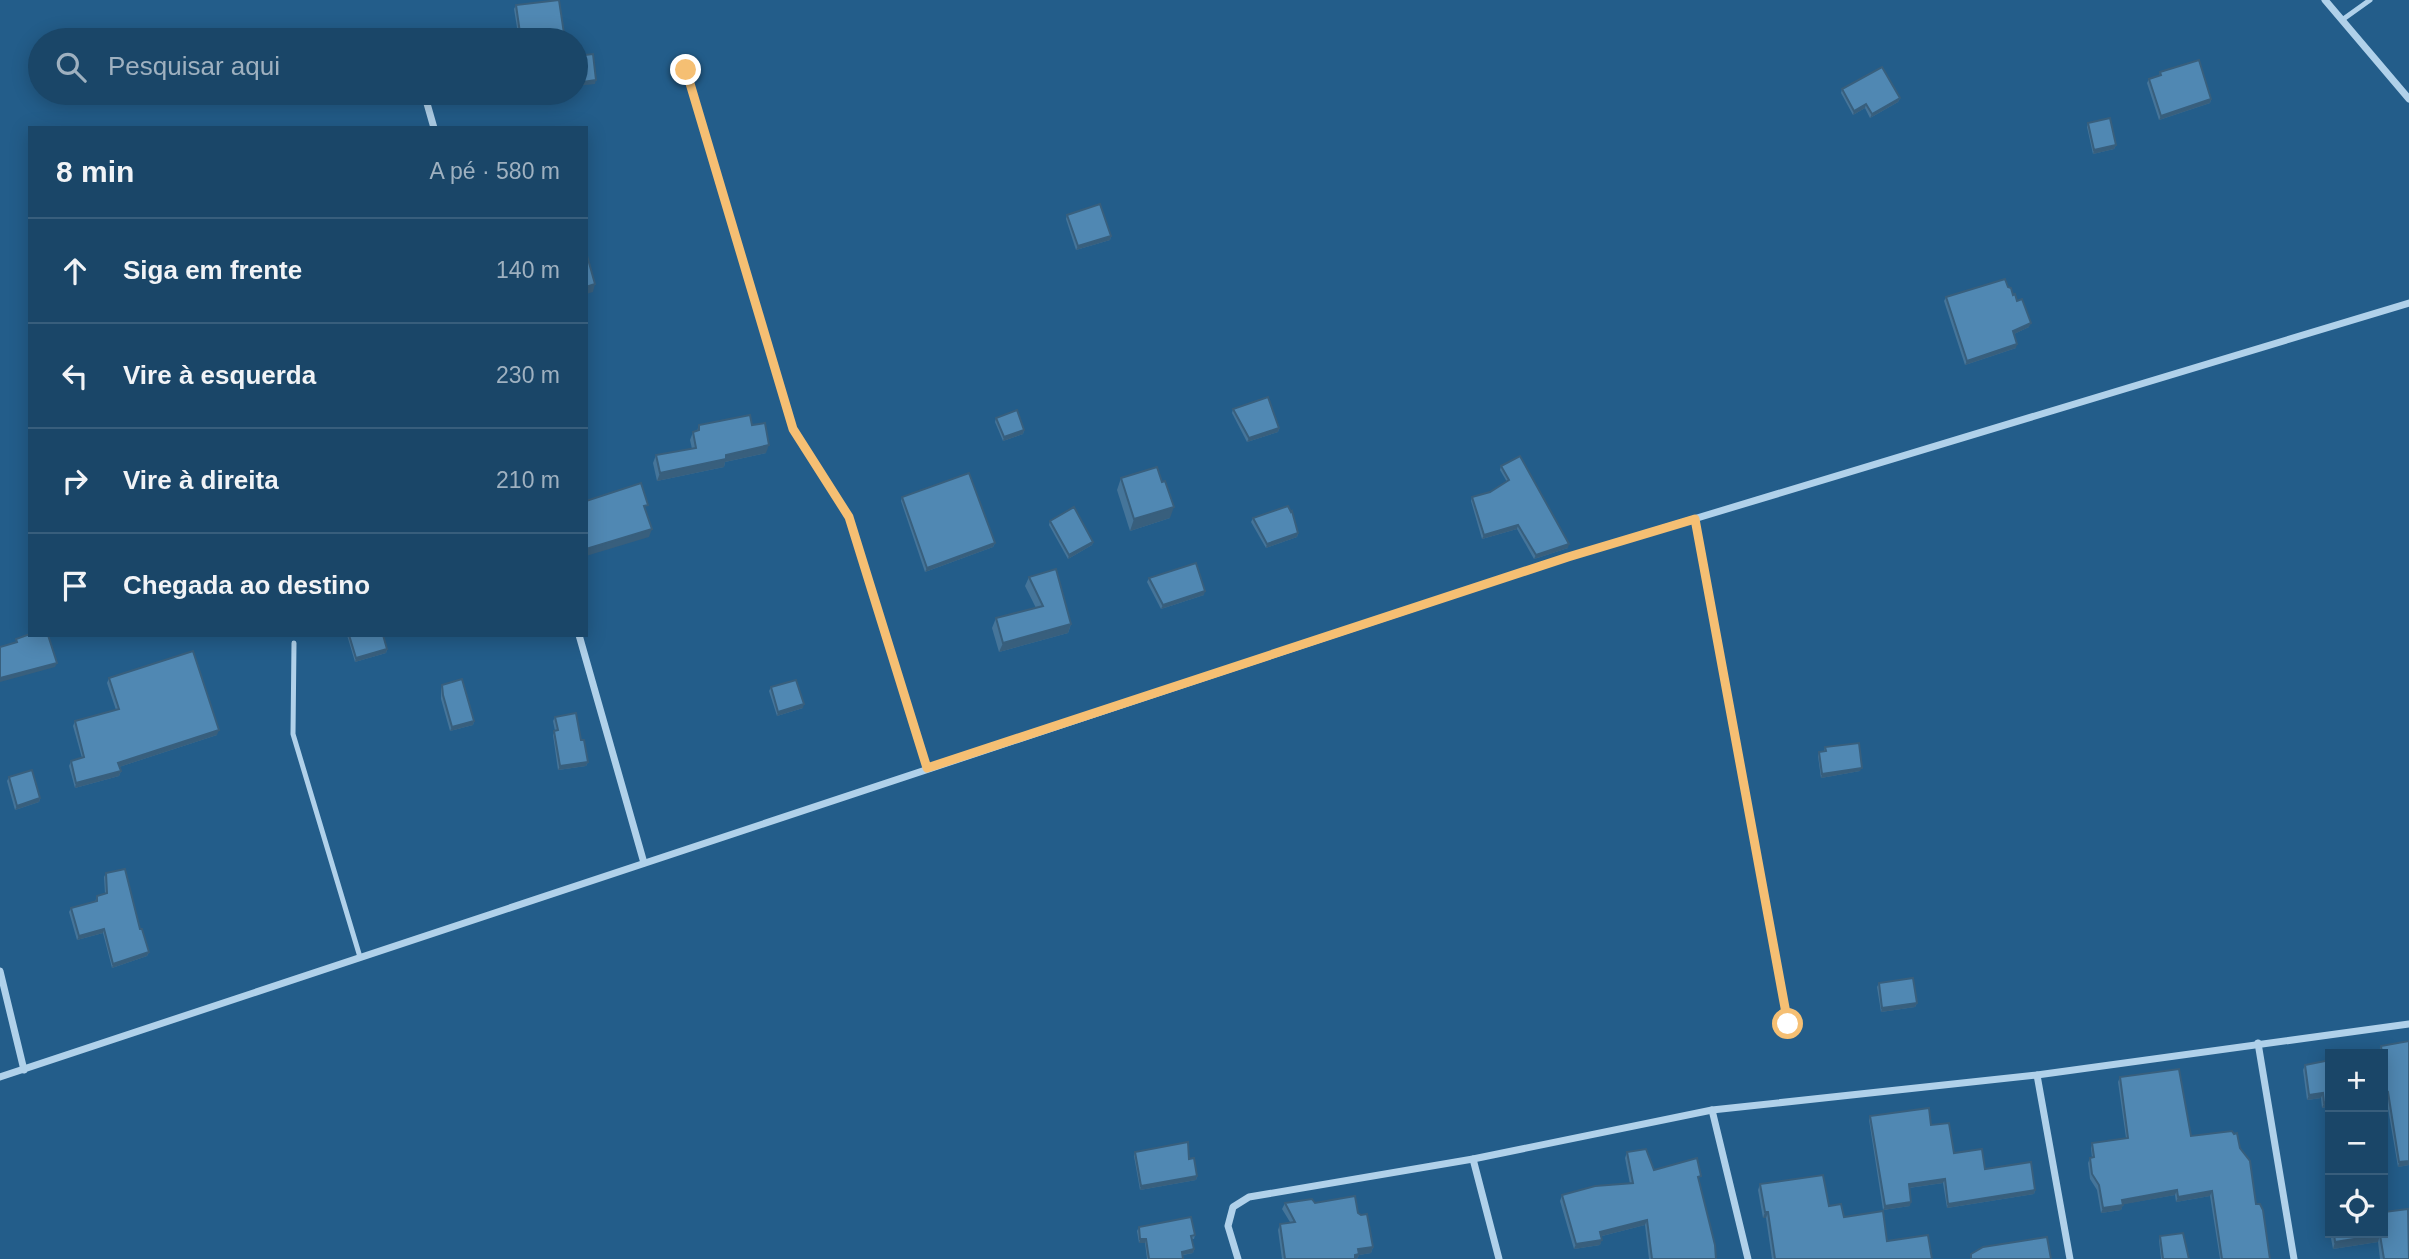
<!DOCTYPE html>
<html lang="pt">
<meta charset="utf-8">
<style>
body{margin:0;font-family:Helvetica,sans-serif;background:#275071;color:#f1f3f6}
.controls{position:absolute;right:21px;bottom:21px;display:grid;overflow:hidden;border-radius:0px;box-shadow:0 4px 18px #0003}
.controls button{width:63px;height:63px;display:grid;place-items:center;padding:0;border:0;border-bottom:2px solid #385e7c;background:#1a4668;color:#f1f3f6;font:35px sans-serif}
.stop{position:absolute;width:21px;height:21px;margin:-16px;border:5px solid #f5bf73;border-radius:50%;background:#fff}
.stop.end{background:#f5bf73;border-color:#fff;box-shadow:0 2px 7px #0008}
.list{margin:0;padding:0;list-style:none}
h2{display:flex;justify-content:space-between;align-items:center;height:91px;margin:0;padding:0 28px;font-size:30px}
h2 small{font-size:23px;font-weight:400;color:#9fb1c0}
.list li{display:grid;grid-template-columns:46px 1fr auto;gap:21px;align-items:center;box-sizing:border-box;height:105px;padding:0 28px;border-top:2px solid #385e7c}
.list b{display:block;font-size:26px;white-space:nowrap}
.list em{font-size:23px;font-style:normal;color:#9fb1c0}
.icon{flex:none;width:38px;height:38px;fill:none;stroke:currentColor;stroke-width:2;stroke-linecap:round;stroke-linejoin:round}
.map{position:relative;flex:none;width:2409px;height:1259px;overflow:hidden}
.search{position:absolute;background:#1a4668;box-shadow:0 4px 18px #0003;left:28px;top:28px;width:560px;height:77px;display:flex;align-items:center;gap:18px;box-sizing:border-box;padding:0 24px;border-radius:38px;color:#9fb1c0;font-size:26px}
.panel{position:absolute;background:#1a4668;box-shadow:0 4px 18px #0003;left:28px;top:126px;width:560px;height:511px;border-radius:0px}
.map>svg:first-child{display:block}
</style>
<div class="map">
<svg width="2409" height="1259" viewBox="0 0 2409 1259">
<rect width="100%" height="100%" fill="#235d8a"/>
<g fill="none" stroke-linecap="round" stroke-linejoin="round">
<!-- lane -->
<g stroke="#b0d1ea" stroke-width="5">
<polyline points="2342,20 2370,0"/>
<polyline points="686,70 793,429 849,517 927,768"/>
<polyline points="294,643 293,734 360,957"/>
</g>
<!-- street -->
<g stroke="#b0d1ea" stroke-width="7">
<polyline points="2325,0 2409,99"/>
<polyline points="409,39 409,40"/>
<polyline points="424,93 434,128"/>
<polyline points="1695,519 1788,1024"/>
<polyline points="579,635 644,863"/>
<polyline points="0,971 24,1070"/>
<polyline points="2258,1043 2294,1259"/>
<polyline points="2037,1075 2070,1259"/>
<polyline points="0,1077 1568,557 2409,303"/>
<polyline points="1712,1110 1748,1259"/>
<polyline points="1473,1159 1499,1259"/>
<polyline points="1238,1259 1228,1226 1233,1207 1249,1197 1473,1159 1712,1110 2037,1075 2409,1024"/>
</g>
</g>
<!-- wall -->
<g fill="#45759a">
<polygon points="516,5 565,40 519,40 514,9"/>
<polygon points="2160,72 2211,99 2210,103 2159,120 2147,83 2149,79 2159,76"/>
<polygon points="1842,89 1900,98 1898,102 1870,118 1865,108 1853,115 1841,93"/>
<polygon points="2088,123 2116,145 2114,149 2093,154 2087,127"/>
<polygon points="1067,215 1111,236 1110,240 1076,250 1066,219"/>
<polygon points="2008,287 2017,301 2029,327 2014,334 2016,348 1965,365 1944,301 1946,297"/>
<polygon points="1233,409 1279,428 1278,432 1247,442 1232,413"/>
<polygon points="996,418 1024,430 1023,434 1003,441 995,422"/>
<polygon points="699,425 752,425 766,453 725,462 724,467 657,481 653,463 656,455 692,449 690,440 693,432 697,431"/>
<polygon points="1501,466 1568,548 1534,559 1517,529 1482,539 1471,501 1472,497 1490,492 1507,482 1500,470"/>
<polygon points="1121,478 1170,518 1130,531 1117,490"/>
<polygon points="902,497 995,543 993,547 925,572 901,501"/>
<polygon points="1253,518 1298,533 1297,537 1266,548 1251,522"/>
<polygon points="1050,521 1093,542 1092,545 1068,559 1049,525"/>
<polygon points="1029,577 1071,624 1068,633 999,652 992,628 996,618 1036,608 1025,586"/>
<polygon points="1149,578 1204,595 1161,609 1147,582"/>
<polygon points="347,635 383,635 387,649 386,653 355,662"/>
<polygon points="109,678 217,735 119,767 121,771 119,776 75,788 69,766 71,761 82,758 73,726 75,721 116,710 107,683"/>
<polygon points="442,685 474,721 473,725 450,731 441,699 441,689"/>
<polygon points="771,687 803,708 777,716 769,691"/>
<polygon points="555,717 581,740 588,762 586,766 558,770 553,735 555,731 553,721"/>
<polygon points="1825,747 1860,771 1821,778 1818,756 1819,752 1824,751"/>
<polygon points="9,777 40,798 39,802 15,810 7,781"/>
<polygon points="106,873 140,929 149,952 147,956 112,968 103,933 77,940 69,912 71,908 95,902 97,896 105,894 104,877"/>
<polygon points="1879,983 1917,1003 1915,1007 1881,1012 1877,987"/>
<polygon points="2409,1041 2409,1165 2398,1167 2386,1097 2383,1098 2383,1054 2379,1054 2379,1051 2381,1046"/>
<polygon points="2305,1065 2330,1106 2322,1108 2321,1098 2307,1100 2303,1070"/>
<polygon points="2120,1077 2191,1136 2256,1204 2270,1259 2220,1259 2210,1196 2176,1202 2175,1195 2123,1204 2121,1210 2101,1213 2097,1190 2090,1179 2088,1163 2090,1158 2092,1158 2091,1148 2092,1143 2126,1138 2118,1082"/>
<polygon points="1870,1116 1931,1125 1954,1153 1985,1169 2035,1190 2034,1194 1947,1208 1943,1183 1909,1188 1910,1206 1883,1210 1869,1120"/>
<polygon points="1135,1152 1197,1176 1196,1180 1140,1190 1134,1156"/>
<polygon points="1627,1152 1654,1170 1699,1181 1716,1259 1649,1259 1645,1225 1602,1236 1600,1245 1574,1249 1560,1201 1562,1195 1630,1184 1625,1158"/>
<polygon points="1760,1184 1829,1206 1844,1217 1887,1241 1932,1259 1772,1259 1766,1218 1763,1218 1758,1190"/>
<polygon points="1285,1203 1315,1203 1358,1213 1373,1247 1371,1253 1359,1255 1357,1259 1282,1259 1278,1230 1280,1224 1290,1222 1282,1209"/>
<polygon points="2330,1211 2330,1231 2328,1216"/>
<polygon points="2385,1212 2409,1259 2380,1259 2378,1242 2333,1249 2330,1233 2383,1233"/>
<polygon points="1139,1227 1195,1235 1194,1239 1192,1239 1194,1249 1193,1253 1183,1255 1183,1259 1147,1259 1145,1243 1139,1243 1137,1231"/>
<polygon points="2160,1236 2189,1259 2161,1259 2159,1240"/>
</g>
<!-- shaded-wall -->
<g fill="#385f7d">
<polygon points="596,80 595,84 576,86 576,83"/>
<polygon points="1900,98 1898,102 1870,118 1872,114"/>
<polygon points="2211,99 2210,103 2159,120 2161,116"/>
<polygon points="1866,104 1865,108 1853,115 1854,111"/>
<polygon points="2116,145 2114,149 2093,154 2094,150"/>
<polygon points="1111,236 1110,240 1076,250 1078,246"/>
<polygon points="595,284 593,292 586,294 586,287"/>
<polygon points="2031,323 2029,327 2012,335 2013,331"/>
<polygon points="2017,344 2016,348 1965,365 1967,361"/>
<polygon points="1279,428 1278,432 1247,442 1249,438"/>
<polygon points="1024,430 1023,434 1003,441 1004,437"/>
<polygon points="769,445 766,453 725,462 724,467 657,481 660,473 726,455"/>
<polygon points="1174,507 1170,518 1130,531 1134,519"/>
<polygon points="1518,525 1517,529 1482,539 1484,535"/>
<polygon points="652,529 649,537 586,556 586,549"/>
<polygon points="1298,533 1297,537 1266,548 1267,544"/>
<polygon points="1093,542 1092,545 1068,559 1069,555"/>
<polygon points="995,543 993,547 925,572 927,568"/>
<polygon points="1569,544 1568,548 1534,559 1536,555"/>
<polygon points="1205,591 1204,595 1161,609 1163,605"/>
<polygon points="1071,624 1068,633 999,652 1003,643"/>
<polygon points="387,649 386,653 355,662 356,658"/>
<polygon points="57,663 55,667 0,682 0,678"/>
<polygon points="804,704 803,708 777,716 778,712"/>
<polygon points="474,721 473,725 450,731 452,727"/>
<polygon points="219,730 217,735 116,768 118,763"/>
<polygon points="588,762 586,766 558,770 560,766"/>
<polygon points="1862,768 1860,771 1821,778 1822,774"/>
<polygon points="121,771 119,776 75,788 76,783"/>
<polygon points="40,798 39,802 15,810 17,806"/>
<polygon points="104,929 103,933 77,940 79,936"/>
<polygon points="149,952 147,956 112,968 113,964"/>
<polygon points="1917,1003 1915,1007 1881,1012 1882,1008"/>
<polygon points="2388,1092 2386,1097 2383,1098 2383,1093"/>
<polygon points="2323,1093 2321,1098 2307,1100 2309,1095"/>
<polygon points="2330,1102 2330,1106 2322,1108 2324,1103"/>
<polygon points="2409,1161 2409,1165 2398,1167 2399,1162"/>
<polygon points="1197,1176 1196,1180 1140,1190 1141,1186"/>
<polygon points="1945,1179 1943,1183 1908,1188 1909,1184"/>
<polygon points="2035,1190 2034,1194 1947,1208 1948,1204"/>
<polygon points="2177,1190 2175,1195 2120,1205 2122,1200"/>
<polygon points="2212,1191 2210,1196 2176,1202 2178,1197"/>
<polygon points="1911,1202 1910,1206 1883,1210 1885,1206"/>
<polygon points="2123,1205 2121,1210 2101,1213 2103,1208"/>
<polygon points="1765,1212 1768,1212 1766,1218 1763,1218"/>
<polygon points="1647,1220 1645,1225 1598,1237 1600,1232"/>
<polygon points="2380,1235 2378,1242 2333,1249 2335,1242"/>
<polygon points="1140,1239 1146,1239 1145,1243 1139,1243"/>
<polygon points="1602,1240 1600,1245 1574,1249 1576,1244"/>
<polygon points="1373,1247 1371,1253 1359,1255 1357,1259 1353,1259 1358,1249"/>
<polygon points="1194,1249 1193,1253 1181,1255 1182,1252"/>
</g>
<!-- building -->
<g fill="#5088b3" stroke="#385f7d" stroke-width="2">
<polygon points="559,0 565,40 521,40 516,5"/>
<polygon points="593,54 596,80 576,83 576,56"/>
<polygon points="2199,60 2211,99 2161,116 2149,79 2161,75 2160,72"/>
<polygon points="1882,67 1900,98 1872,114 1866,104 1854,111 1842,89"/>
<polygon points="2110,118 2116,145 2094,150 2088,123"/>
<polygon points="1100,204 1111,236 1078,246 1067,215"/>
<polygon points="586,252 595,284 586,287"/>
<polygon points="2005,279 2008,287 2011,288 2013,295 2015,294 2017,301 2022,299 2031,323 2013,331 2017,344 1967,361 1946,297"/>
<polygon points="1268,397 1279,428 1249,438 1233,409"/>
<polygon points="1017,410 1024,430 1004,437 996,418"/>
<polygon points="750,415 752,425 765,423 769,445 726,455 726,459 660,473 656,455 696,448 693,432 699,430 699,425"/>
<polygon points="1520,456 1569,544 1536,555 1518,525 1484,535 1472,497 1490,492 1509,480 1501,466"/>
<polygon points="1157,467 1162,482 1165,481 1174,507 1134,519 1121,478"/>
<polygon points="969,473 995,543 927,568 902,497"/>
<polygon points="641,483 648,505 644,506 652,529 586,549 586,501"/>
<polygon points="1288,506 1291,512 1292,511 1298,533 1267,544 1253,518"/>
<polygon points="1074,507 1093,542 1069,555 1050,521"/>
<polygon points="1196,563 1205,591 1163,605 1149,578"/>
<polygon points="1056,569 1071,624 1003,643 996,618 1043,606 1029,577"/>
<polygon points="30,634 30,635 48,635 57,663 0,678 0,647 17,642 16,639"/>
<polygon points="349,635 383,635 387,649 356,658"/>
<polygon points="193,651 219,730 118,763 121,771 76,783 71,761 84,757 75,721 119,709 109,678"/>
<polygon points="462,679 474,721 452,727 443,695 442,685"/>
<polygon points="796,680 804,704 778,712 771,687"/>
<polygon points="576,713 581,740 584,740 588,762 560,766 554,731 558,730 555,717"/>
<polygon points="1859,743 1862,768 1822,774 1819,752 1826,751 1825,747"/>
<polygon points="32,770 40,798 17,806 9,777"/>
<polygon points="125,869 140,929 142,929 149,952 113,964 104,929 79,936 71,908 97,901 97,896 107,893 106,873"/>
<polygon points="1913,978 1917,1003 1882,1008 1879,983"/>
<polygon points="2409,1041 2409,1161 2399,1162 2388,1092 2383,1093 2383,1069 2384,1068 2381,1046"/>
<polygon points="2330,1060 2330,1102 2324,1103 2323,1093 2309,1095 2305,1065"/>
<polygon points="2179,1069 2191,1136 2232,1131 2234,1134 2237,1133 2240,1148 2250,1161 2256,1204 2260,1204 2263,1210 2270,1259 2222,1259 2212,1191 2178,1197 2177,1190 2122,1200 2123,1205 2103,1208 2099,1185 2092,1174 2090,1158 2094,1157 2092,1143 2128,1138 2120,1077"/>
<polygon points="1929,1108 1931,1125 1949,1123 1954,1153 1982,1149 1985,1169 2031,1162 2035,1190 1948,1204 1945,1179 1909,1184 1911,1202 1885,1206 1870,1116"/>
<polygon points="1188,1142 1189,1159 1194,1158 1197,1176 1141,1186 1135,1152"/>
<polygon points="1646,1149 1654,1170 1697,1158 1701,1176 1698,1177 1715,1245 1716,1259 1652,1259 1647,1220 1600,1232 1602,1240 1576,1244 1562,1195 1595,1186 1633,1183 1627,1152"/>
<polygon points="1823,1175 1829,1206 1841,1204 1844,1217 1883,1211 1887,1241 1928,1235 1932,1259 1775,1259 1768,1212 1765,1212 1760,1184"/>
<polygon points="1355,1196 1358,1213 1361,1215 1367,1214 1373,1247 1358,1249 1359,1254 1355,1255 1355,1259 1285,1259 1280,1224 1295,1222 1285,1203 1312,1199 1315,1203"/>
<polygon points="2383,1202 2384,1202 2385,1212 2408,1209 2409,1259 2384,1259 2380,1235 2335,1242 2334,1233 2383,1233"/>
<polygon points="1191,1217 1195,1235 1191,1236 1194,1249 1182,1252 1183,1259 1149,1259 1146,1239 1140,1239 1139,1227"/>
<polygon points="2183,1233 2189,1259 2163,1259 2160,1236"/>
<polygon points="2047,1237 2051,1259 1971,1259 1971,1254 1983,1247"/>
</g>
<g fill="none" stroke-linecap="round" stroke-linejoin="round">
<!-- route -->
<polyline stroke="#f5bf73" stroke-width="9" points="686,70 793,429 849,517 927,768 1568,557 1695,519 1788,1024"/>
</g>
</svg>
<div class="controls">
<button>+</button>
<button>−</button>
<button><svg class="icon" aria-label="locate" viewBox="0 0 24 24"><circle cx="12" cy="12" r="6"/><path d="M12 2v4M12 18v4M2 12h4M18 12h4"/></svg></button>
</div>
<div class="stop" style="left:1788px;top:1024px"></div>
<div class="stop end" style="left:686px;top:70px"></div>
<div class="search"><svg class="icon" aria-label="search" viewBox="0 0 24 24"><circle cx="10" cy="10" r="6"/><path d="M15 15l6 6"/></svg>Pesquisar aqui</div>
<section class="panel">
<h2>8 min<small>A pé · 580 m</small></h2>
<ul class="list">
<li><svg class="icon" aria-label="ahead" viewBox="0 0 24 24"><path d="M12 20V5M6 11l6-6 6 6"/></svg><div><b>Siga em frente</b></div><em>140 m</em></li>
<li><svg class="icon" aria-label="left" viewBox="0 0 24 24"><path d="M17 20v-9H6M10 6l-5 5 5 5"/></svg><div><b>Vire à esquerda</b></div><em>230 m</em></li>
<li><svg class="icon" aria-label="right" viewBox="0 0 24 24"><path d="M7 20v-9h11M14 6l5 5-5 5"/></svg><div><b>Vire à direita</b></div><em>210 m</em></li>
<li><svg class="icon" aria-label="arrive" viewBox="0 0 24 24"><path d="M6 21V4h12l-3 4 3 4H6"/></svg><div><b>Chegada ao destino</b></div></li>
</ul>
</section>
</div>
